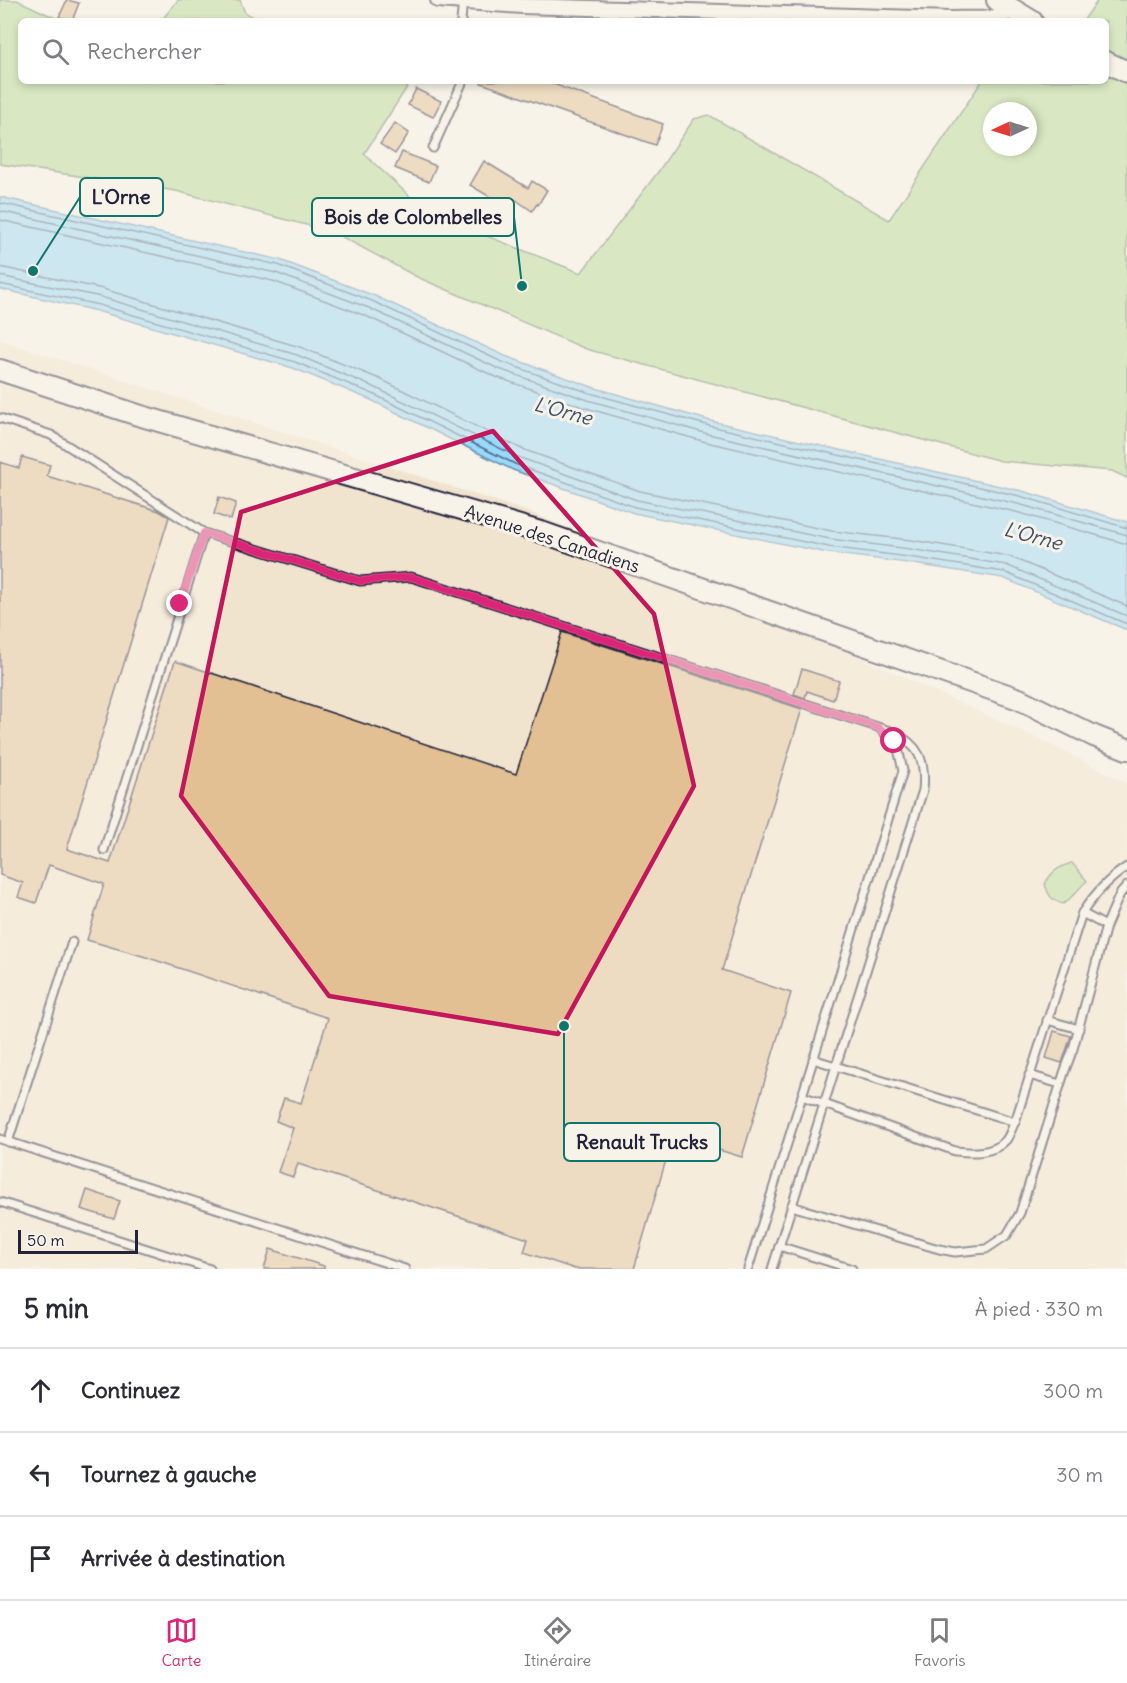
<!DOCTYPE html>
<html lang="fr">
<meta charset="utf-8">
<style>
body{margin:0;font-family:Delius,sans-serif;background:#f7f7f7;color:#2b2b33}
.compass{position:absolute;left:983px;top:102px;width:54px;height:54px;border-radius:50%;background:#fff;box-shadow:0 3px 9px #0003;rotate:266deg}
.scale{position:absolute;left:18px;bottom:15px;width:120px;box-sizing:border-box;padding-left:6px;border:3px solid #22223b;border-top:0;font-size:16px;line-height:21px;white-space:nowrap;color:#22223b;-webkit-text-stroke:4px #f7f3e8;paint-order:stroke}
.stop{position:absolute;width:18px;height:18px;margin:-14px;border:4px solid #db2777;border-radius:50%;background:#fff}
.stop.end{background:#db2777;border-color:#fff;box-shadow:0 2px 6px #0008}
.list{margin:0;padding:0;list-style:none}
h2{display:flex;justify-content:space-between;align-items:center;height:78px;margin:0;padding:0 24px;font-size:26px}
h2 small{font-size:20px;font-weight:400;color:#7c7c81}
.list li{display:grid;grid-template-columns:39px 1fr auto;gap:18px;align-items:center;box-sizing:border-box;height:84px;padding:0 24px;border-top:2px solid #e1e1e2}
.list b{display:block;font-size:22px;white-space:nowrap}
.list em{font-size:20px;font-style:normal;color:#7c7c81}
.icon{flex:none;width:33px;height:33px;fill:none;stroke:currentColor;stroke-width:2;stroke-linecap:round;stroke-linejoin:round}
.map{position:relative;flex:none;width:1127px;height:1269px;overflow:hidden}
.search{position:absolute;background:#fff;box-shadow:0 3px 9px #0003;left:18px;right:18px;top:18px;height:66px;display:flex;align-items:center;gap:15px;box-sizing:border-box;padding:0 21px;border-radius:9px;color:#7c7c81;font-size:22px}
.sheet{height:330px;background:#fff}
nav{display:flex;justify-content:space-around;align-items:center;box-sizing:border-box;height:84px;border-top:2px solid #e1e1e2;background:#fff;font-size:16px;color:#7c7c81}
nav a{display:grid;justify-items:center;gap:3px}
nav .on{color:#db2777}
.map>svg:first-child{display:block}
</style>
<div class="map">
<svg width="1127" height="1269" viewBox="0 0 1127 1269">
<rect width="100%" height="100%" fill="#f7f3e8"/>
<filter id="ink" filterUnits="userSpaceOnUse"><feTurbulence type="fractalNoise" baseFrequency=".0167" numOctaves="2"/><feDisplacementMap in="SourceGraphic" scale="12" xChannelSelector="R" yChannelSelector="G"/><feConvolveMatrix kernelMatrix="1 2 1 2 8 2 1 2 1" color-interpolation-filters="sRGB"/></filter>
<g filter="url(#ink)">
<!-- built -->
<polygon fill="#f1e4cf" points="0,340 532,513 689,579 1045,742 1127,783 1127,1269 0,1269"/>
<!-- green -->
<g fill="#b3dc98" stroke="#6a7f6a" stroke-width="1.5" fill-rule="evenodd">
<path d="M0,0H17L62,21H21V81H411L364,154L428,213L581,273L658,172L694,119L709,115L889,220L982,81H1106V74L1127,84V478L1112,471L1001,461L586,349L417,277L333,232L176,191L0,164ZM992,111H1028V147H992Z"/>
<polygon points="178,0 240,0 245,13 263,21 161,21"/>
<polygon points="1098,0 1127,0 1127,59 1106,50 1106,21 1083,21"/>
<path d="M1072,863L1087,881C1078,888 1073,898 1063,904C1051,900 1048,895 1045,884C1050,873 1060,866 1072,863Z"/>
</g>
<!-- water -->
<polygon fill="#99d9fb" stroke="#6990ae" stroke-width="1.5" points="0,197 280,260 375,296 505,356 592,387 711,421 1022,491 1127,522 1127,630 1003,578 908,563 828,553 634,513 513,470 371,400 293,368 97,311 0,289"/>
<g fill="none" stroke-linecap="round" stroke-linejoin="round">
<!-- shore -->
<g stroke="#526b88" stroke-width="1.5">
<polyline points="0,203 278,265 372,301 502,362 590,393 710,426 1020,496 1127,528"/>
<polyline points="0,211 276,273 369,308 499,369 588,400 708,434 1018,504 1127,535"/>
<polyline points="0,220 273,281 366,316 496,377 586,408 706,442 1016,512 1127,544"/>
<polyline points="0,267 103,289 300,347 380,379 522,449 640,491 832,531 911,540 1008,556 1127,606"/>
<polyline points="0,276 101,297 297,355 376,388 518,457 637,500 830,539 910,549 1006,565 1127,616"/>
<polyline points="0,284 99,305 295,362 373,394 515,464 635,507 829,547 909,557 1004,572 1127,624"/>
</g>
</g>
<!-- building -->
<g fill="#e2c094" stroke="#22223b" stroke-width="1.5">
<polygon points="67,0 79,3 72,21 59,17"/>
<polygon points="481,81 545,81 663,124 655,145 481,83"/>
<polygon points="416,89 441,101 433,117 408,105"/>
<polygon points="395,123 409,133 395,154 380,144"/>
<polygon points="402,152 436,166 429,182 395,168"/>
<polygon points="484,161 528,188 532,181 547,190 538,205 537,204 532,211 516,200 510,209 470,185"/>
<polygon points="22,457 50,465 47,476 159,511 169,517 67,849 110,863 175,661 516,774 562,632 802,709 722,970 791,993 742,1157 673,1136 634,1269 575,1269 524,1252 528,1239 298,1164 293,1177 278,1172 293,1128 276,1121 282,1104 284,1098 301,1103 328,1018 146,957 87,940 104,884 49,865 36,903 18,897 23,883 0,875 0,462 19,468"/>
<polygon points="219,497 236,503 231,520 214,514"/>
<polygon points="802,669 839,681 833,700 807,691 805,698 794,694"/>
<polygon points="1054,1031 1071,1036 1062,1063 1046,1058"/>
<polygon points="87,1190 120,1201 114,1219 81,1209"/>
<polygon points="270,1249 324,1266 324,1269 264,1269"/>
</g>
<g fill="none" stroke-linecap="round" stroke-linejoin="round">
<defs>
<g id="lane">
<polyline points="461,21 463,0"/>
<polyline points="433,148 463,81"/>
<path d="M0,418L51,435L204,533L360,581L411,577L893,732C919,745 926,760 923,790L772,1269"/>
<polyline points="104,850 204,533"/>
<polyline points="1082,913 1106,926"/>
<polyline points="1047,1020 1079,1029"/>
<polyline points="813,1059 1015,1122"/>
<polyline points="1029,1075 1060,1084"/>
<polyline points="802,1096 903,771 897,744 880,729"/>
<polyline points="0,1139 405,1269"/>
<polyline points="8,1142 72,942"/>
<polyline points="0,1202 210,1269"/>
<polyline points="791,1206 939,1249 955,1252 986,1249 1007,1235 1020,1213 1064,1073 1073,1049 1106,926 1120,894 1127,886"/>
<polyline points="779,1246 852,1269"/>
<path d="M748,1269L802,1096L955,1151C972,1153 994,1154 1006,1140C1010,1135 1012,1127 1015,1122L1082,913C1094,895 1108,879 1127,867"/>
</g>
<path id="street" d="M438,0L522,6L951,19C969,18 998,22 1012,10"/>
<g id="secondary">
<polyline points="997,0 1032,21"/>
<polyline points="1106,62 1127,72"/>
<polyline points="0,370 138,415 544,533 1019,699 1094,736 1127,749"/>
</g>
</defs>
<!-- lane casing -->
<use href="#lane" stroke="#22223b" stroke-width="11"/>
<!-- street casing -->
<use href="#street" stroke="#22223b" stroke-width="18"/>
<!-- secondary casing -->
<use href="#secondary" stroke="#22223b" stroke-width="24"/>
<!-- lane -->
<use href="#lane" stroke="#f7f3e8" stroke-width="7"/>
<!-- street -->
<use href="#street" stroke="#f7f3e8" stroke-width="14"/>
<!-- secondary -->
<use href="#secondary" stroke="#f7f3e8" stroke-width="20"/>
</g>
</g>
<g fill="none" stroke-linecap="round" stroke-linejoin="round" filter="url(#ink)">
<!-- route -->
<polyline stroke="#db2777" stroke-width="8" points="180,604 204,533 360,581 411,577 877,727 894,741"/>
</g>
<!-- marked area -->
<path d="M0 0H1127V1269H0ZM493,431L654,614L694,786L558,1034L329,996L181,796L241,512Z" fill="#f7f3e8" fill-opacity=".55" fill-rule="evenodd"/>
<path fill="none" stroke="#c2185b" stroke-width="4.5" stroke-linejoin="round" d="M493,431L654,614L694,786L558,1034L329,996L181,796L241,512Z"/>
<g text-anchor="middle" stroke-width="6" stroke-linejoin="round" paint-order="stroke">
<!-- street labels -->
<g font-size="18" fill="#22223b" stroke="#f7f3e8">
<text transform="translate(552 539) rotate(18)" y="6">Avenue des Canadiens</text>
</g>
<!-- water labels -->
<g font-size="20" font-style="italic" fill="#40506b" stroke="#f7f3e8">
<text transform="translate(563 411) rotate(15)" y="7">L'Orne</text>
<text transform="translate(1033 536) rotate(15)" y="7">L'Orne</text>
</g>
</g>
<!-- callouts -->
<path fill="none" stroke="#0f766e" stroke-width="2" d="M33 271L80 197M522 286L514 217M564 1026L564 1142"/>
<g fill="#0f766e" stroke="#f7f3e8" stroke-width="2">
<circle cx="33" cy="271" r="6"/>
<circle cx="522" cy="286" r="6"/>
<circle cx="564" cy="1026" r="6"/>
</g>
<g fill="#f7f3e8" stroke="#0f766e" stroke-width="2">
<rect x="80" y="178" width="83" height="38" rx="6"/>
<rect x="312" y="198" width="202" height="38" rx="6"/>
<rect x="564" y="1123" width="156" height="38" rx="6"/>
</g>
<g font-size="20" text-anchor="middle" font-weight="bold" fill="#22223b">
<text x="121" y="204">L'Orne</text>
<text x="413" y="224">Bois de Colombelles</text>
<text x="642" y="1149">Renault Trucks</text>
</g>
</svg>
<svg class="compass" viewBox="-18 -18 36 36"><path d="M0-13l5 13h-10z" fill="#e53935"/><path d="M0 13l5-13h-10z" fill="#7c7c81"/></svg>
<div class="scale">50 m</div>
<div class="stop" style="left:894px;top:741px"></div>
<div class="stop end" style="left:180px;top:604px"></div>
<div class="search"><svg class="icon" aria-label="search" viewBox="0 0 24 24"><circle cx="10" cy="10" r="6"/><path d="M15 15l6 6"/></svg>Rechercher</div>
</div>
<section class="sheet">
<h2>5 min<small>À pied · 330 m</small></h2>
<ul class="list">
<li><svg class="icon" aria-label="ahead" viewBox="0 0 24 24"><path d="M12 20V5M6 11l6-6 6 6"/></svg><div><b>Continuez</b></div><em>300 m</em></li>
<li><svg class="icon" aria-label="left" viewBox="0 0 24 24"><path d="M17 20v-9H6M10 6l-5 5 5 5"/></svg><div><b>Tournez à gauche</b></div><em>30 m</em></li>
<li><svg class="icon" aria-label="arrive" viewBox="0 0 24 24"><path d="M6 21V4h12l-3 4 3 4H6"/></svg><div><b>Arrivée à destination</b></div></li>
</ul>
</section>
<nav>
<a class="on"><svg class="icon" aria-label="map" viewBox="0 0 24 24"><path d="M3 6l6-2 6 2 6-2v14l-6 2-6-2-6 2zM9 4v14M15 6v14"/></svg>Carte</a>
<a><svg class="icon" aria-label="directions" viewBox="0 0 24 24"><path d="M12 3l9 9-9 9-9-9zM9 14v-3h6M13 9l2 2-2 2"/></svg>Itinéraire</a>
<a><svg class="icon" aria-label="saved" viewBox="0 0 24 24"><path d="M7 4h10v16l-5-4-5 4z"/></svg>Favoris</a>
</nav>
